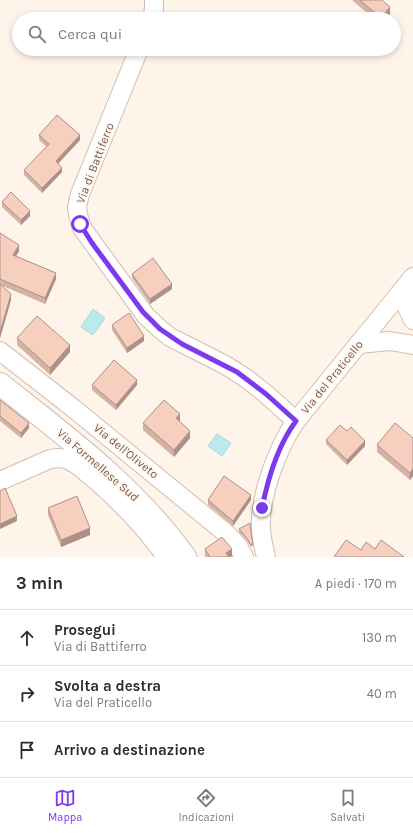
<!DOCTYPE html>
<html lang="it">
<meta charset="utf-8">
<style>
body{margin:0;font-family:Karla,sans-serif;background:#f7f7f7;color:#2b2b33}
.stop{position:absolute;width:12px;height:12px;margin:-9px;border:3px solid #7c3aed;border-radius:50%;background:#fff}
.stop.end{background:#7c3aed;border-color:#fff;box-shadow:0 1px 4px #0008}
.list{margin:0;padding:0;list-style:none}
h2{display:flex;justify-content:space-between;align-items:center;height:52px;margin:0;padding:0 16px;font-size:17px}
h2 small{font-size:13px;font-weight:400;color:#7c7c81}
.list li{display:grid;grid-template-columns:26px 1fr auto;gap:12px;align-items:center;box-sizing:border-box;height:56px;padding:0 16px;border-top:1px solid #e1e1e2}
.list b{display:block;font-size:15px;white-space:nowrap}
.list p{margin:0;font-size:13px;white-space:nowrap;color:#7c7c81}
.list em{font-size:13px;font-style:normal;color:#7c7c81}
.icon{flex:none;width:22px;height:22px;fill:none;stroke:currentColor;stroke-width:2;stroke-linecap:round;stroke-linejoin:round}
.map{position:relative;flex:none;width:413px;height:557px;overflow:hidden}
.search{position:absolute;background:#fff;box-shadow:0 2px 6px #0003;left:12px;right:12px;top:12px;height:44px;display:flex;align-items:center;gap:10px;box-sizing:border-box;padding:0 14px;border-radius:22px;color:#7c7c81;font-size:15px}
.sheet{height:220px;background:#fff}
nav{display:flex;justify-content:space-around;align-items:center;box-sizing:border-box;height:56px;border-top:1px solid #e1e1e2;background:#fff;font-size:11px;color:#7c7c81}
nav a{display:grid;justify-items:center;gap:2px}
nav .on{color:#7c3aed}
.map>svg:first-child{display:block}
</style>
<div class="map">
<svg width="413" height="557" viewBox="0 0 413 557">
<rect width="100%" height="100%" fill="#fef4ea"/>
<!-- water -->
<g fill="#bce9eb" stroke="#a1dbde">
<polygon points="93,309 105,318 93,335 81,327"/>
<polygon points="217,434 231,443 222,456 208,446"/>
</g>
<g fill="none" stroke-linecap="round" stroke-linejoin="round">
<defs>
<g id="minor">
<polyline points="152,19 154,9 154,0"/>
<polyline points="139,49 80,194 77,207 78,215 82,228 146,316 160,329 170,337 227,366 247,379 266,394 296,421"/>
<polyline points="413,297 400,293 413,320"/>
<polyline points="358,344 390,341 413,345"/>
<polyline points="0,351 73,408 228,535 238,546 244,557"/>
<path d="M0,481L50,459C56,458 62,457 68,460C78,464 85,472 93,478C121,502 145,527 166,557"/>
<path d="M266,557C263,545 260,533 261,520C262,490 279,445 296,421L413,277"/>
</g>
<path id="tertiary" d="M0,384C67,437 135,487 185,557"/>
</defs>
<!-- minor casing -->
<use href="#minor" stroke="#d5bdb0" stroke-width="20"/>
<!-- tertiary casing -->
<use href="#tertiary" stroke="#d5bdb0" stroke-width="24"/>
<!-- minor -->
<use href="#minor" stroke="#fff" stroke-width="18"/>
<!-- tertiary -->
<use href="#tertiary" stroke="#fff" stroke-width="22"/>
</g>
<!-- wall -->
<g fill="#d4b2a4">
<polygon points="352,0 382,0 390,14 386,19 374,19"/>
<polygon points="39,135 80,140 58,163 62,172 42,193 24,175 24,170 47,147 39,140"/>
<polygon points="2,202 30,216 21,225 2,207"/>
<polygon points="0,233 19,251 16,256 56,279 45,304 3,286 11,300 0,338"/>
<polygon points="132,274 172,289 150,304 132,278"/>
<polygon points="112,325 144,341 127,353 112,330"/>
<polygon points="17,338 70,352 50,375 17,345"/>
<polygon points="92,385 137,385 116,410 92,390"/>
<polygon points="0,400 29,428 21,438 0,421"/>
<polygon points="179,421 190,438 174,457 143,430 143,423 180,421"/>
<polygon points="347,431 365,446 347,465 326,444 326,440"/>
<polygon points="413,438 413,476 410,480 377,452 377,445"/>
<polygon points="208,500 251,500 233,526 208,505"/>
<polygon points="48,508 90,535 61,547 48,515"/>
<polygon points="239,529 251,533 253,546 251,547 246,539 239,532"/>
<polygon points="205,549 232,556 230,557 205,557"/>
</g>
<!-- shaded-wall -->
<g fill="#ad9186">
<polygon points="390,7 390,14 386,19 381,19 381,18"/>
<polygon points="80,135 80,140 56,166 56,161"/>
<polygon points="62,168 62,172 42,193 42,188"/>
<polygon points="30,211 30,216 21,225 21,220"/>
<polygon points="19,245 19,251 13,261 13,255"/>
<polygon points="56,273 56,279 45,304 45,298"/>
<polygon points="172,284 172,289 150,304 150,299"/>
<polygon points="11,294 11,300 0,338 0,332"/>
<polygon points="144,336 144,341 127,353 127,348"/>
<polygon points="70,345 70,352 50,375 50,368"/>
<polygon points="137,380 137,385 116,410 116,405"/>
<polygon points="180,414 180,421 176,425 176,418"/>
<polygon points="29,423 29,428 21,438 21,433"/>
<polygon points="190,431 190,438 174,457 174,450"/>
<polygon points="365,441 365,446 347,465 347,460"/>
<polygon points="413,469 413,476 410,480 410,473"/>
<polygon points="251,495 251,500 233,526 233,521"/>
<polygon points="17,516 17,521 0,529 0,524"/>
<polygon points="90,528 90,535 61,547 61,540"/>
<polygon points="232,549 232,556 230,557 226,557 226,553"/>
</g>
<!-- building -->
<g fill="#f7cfbf" stroke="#ad9186">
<polygon points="360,0 382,0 390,7 381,18"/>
<polygon points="57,115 80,135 56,161 62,168 42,188 24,170 49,144 39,135"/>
<polygon points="11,192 30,211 21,220 2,202"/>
<polygon points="0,233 19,245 13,255 56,273 45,298 0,279"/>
<polygon points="153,258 172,284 150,299 132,274"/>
<polygon points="0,284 11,294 0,332"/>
<polygon points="129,313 144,336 127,348 112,325"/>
<polygon points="37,316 70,345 50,368 17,338"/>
<polygon points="114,360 137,380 116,405 92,385"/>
<polygon points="0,400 29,423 21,433 0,416"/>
<polygon points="164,400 180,414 176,418 190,431 174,450 143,423"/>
<polygon points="395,423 413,438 413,469 410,473 377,445"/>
<polygon points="340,425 347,431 351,427 365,441 347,460 326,440"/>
<polygon points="224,476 251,495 233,521 208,500"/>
<polygon points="5,488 17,516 0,524 0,491"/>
<polygon points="77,496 90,528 61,540 48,508"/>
<polygon points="250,523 251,533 253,544 251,545 246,537 239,529"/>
<polygon points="222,537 232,549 226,553 229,557 210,557 205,549"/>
<polygon points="346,540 361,550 366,542 375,549 381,540 404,557 334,557"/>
</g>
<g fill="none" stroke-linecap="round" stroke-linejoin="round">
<!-- route -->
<path stroke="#7c3aed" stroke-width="5" d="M80,224L92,243L143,312L160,329L182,344L237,372L266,394L296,421C278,445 268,478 262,508"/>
</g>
<g text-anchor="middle" stroke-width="4" stroke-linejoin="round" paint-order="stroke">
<!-- street labels -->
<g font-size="12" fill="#7d5649" stroke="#fff9f3">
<text transform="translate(95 163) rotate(-69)" y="4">Via di Battiferro</text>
<text transform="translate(332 377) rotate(-51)" y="4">Via del Praticello</text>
<text transform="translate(126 451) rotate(39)" y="4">Via dell'Oliveto</text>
<text transform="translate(98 465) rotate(41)" y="4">Via Formellese Sud</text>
</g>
</g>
</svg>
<div class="stop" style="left:80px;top:224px"></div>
<div class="stop end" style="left:262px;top:508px"></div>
<div class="search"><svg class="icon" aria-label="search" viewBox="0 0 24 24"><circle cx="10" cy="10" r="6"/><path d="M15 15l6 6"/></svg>Cerca qui</div>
</div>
<section class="sheet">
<h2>3 min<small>A piedi · 170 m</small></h2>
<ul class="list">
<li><svg class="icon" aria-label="ahead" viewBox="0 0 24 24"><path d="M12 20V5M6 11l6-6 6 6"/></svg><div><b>Prosegui</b><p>Via di Battiferro</p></div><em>130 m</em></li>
<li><svg class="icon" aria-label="right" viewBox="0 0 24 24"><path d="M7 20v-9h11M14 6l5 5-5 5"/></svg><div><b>Svolta a destra</b><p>Via del Praticello</p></div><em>40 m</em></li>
<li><svg class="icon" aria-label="arrive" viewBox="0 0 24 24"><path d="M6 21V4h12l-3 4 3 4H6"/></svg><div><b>Arrivo a destinazione</b></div></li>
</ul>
</section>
<nav>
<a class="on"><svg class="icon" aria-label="map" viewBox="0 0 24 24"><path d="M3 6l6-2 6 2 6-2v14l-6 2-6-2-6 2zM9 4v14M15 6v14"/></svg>Mappa</a>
<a><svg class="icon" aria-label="directions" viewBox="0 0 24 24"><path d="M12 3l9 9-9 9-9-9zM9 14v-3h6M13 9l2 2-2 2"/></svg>Indicazioni</a>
<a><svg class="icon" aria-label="saved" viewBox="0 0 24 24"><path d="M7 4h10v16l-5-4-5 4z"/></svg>Salvati</a>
</nav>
